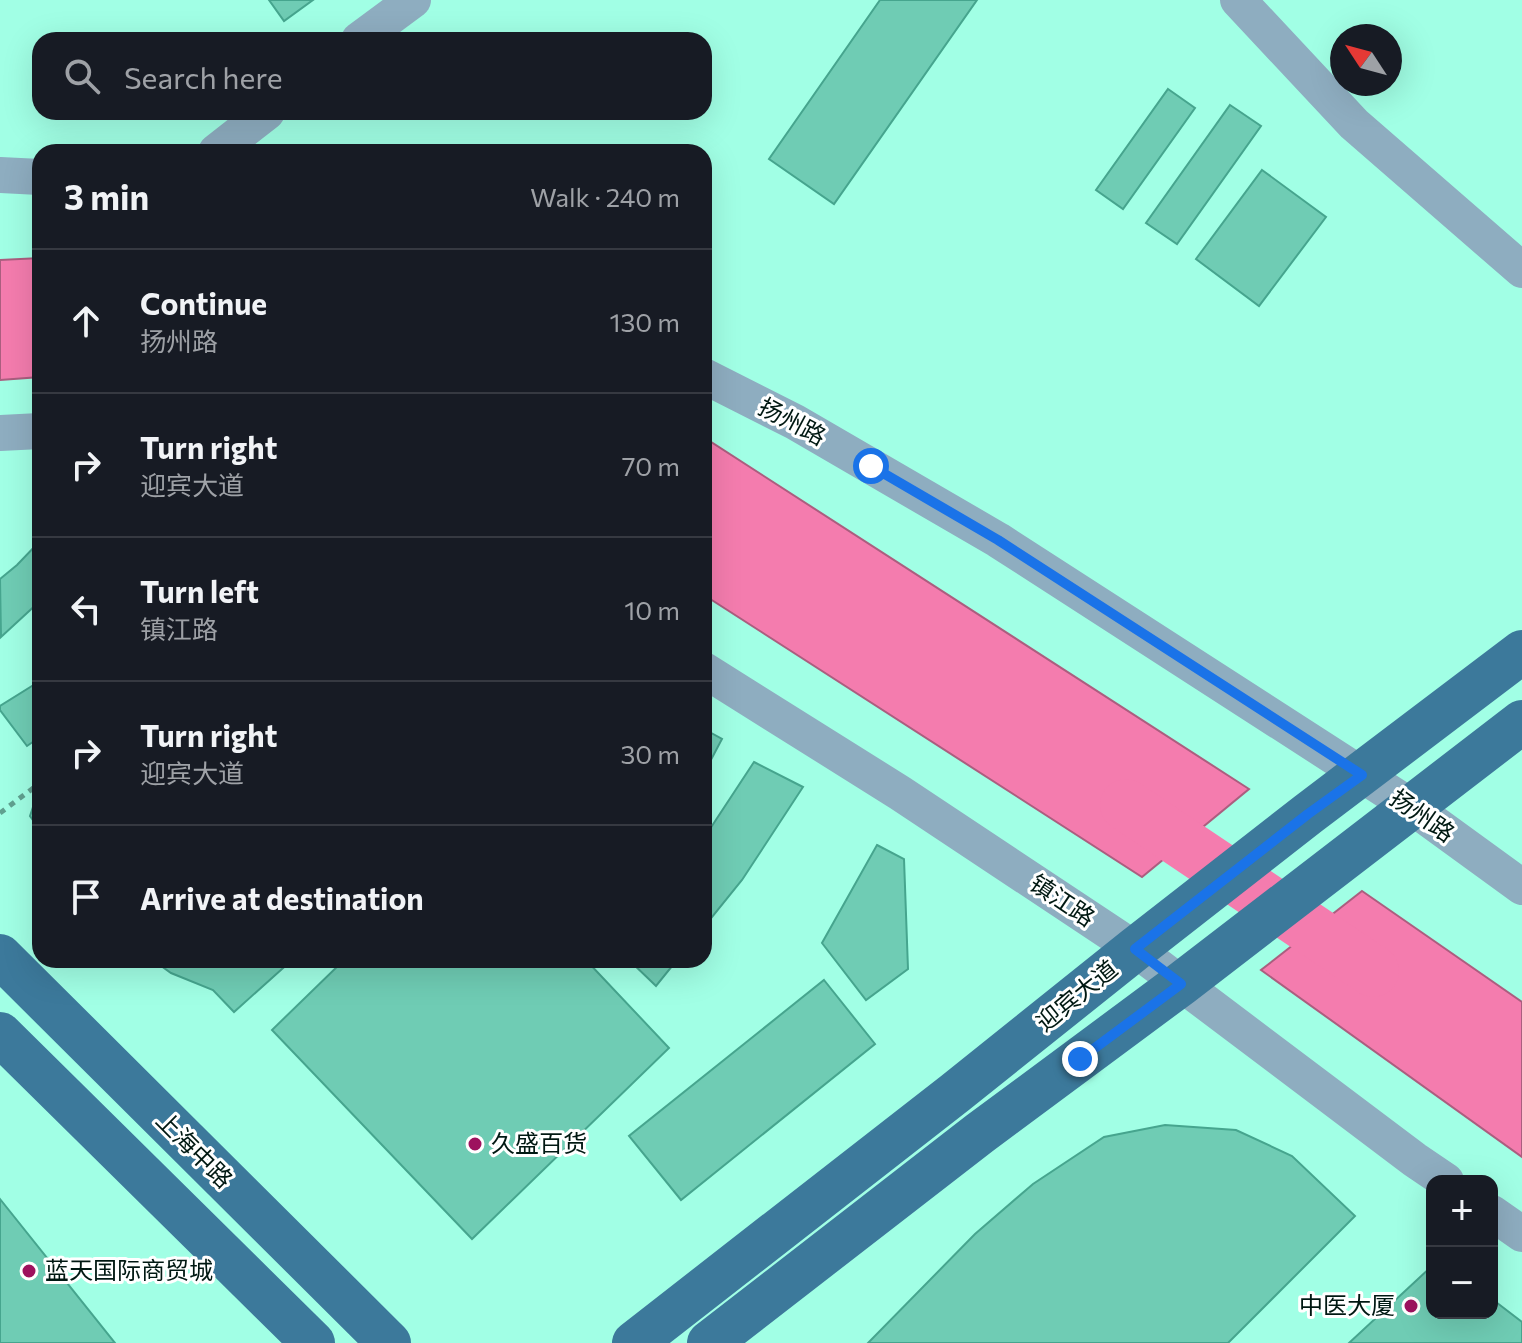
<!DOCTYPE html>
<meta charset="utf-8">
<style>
body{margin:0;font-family:Commissioner,"Noto Sans SC",sans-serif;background:#242831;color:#f1f3f6}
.controls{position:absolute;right:24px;bottom:24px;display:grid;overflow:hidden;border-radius:16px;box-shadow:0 8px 32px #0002}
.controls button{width:72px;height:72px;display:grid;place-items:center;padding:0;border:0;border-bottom:2px solid #363941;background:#171b24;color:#f1f3f6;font:40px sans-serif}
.compass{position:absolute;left:1330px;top:24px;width:72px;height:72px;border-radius:50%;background:#171b24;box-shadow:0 8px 32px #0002;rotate:306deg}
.stop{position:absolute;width:24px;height:24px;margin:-18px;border:6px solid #1a73e8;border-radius:50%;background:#fff}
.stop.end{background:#1a73e8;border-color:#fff;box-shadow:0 2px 8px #0008}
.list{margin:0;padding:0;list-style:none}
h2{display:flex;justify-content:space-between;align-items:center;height:104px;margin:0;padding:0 32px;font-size:34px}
h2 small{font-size:26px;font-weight:400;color:#9ea1a6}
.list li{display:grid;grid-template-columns:52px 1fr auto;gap:24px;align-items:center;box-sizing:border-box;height:144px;padding:0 32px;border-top:2px solid #363941}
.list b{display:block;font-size:30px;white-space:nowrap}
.list p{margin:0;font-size:26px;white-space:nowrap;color:#9ea1a6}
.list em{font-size:26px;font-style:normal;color:#9ea1a6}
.icon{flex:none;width:44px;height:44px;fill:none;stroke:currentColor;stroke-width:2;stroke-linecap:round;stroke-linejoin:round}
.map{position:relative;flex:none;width:1522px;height:1343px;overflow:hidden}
.search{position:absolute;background:#171b24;box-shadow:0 8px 32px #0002;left:32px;top:32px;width:680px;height:88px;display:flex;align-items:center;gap:20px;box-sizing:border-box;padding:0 28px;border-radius:24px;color:#9ea1a6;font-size:30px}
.panel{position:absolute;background:#171b24;box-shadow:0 8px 32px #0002;left:32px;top:144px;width:680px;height:824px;border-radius:24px}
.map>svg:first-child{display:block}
</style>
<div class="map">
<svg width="1522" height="1343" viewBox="0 0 1522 1343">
<rect width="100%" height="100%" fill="#a1ffe5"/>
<!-- water -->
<g fill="#f47cae" stroke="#ab5e7f" stroke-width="2">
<polygon points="40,258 40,377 0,380 0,260"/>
<polygon points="704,440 711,442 1249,789 1142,877 704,595"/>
<polygon points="1362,891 1522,1002 1522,1157 1261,970"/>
</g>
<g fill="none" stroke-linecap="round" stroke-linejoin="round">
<!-- river -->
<polyline stroke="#f47cae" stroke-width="52" points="1126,805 1373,971"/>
</g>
<!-- building -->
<g fill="#6fccb4" stroke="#46a58e" stroke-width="2">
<polygon points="269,0 313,0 284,21"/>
<polygon points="880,0 977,0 834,204 769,159"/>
<polygon points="1168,89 1195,108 1123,209 1096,190"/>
<polygon points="1230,105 1261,126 1177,244 1146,223"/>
<polygon points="1262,170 1326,217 1259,306 1196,259"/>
<polygon points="40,541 40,601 1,637 0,579 17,565"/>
<polygon points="40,681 40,737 27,746 0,710 0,706"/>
<polygon points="704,729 722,739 704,773"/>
<polygon points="754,762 803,787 742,880 704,927 704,838"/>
<polygon points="40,797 40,830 30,816 35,801"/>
<polygon points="877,845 904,859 908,969 866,1000 822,943"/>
<polygon points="153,960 292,960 234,1012 213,990 171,973"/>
<polygon points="344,960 586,960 669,1048 472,1239 272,1030"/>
<polygon points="629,960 677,960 656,986"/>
<polygon points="824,980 875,1044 681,1200 629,1136"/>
<polygon points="1165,1125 1236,1130 1292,1156 1355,1216 1228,1343 868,1343 975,1234 1033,1184 1104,1137"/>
<polygon points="0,1199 115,1343 0,1343"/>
<polygon points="1432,1266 1432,1313 1492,1313 1492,1299 1522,1322 1522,1343 1349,1343"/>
</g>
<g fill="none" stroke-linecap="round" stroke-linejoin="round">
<!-- path -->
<polyline stroke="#60a190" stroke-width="5" stroke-dasharray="6 6" stroke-linecap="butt" points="0,813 40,783"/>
<!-- minor -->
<g stroke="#8eadc0" stroke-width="36">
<polyline points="1238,0 1354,124 1522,270"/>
<polyline points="359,40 413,0"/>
<polyline points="216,152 267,112"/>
<polyline points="0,175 40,177"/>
<polyline points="704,376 795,422 998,540 1412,807 1522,887"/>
<polyline points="0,433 40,431"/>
<polyline points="704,670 900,793 1135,949 1415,1160 1446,1181"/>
<polyline points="1492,1213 1522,1234"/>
</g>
<!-- major -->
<g stroke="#3c799b" stroke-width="44">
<polyline points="0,956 389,1343"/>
<polyline points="0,1034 313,1343"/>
<polyline points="634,1343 955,1093 1135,949 1308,814 1522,652"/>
<polyline points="709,1343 980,1133 1181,984 1522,722"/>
</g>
</g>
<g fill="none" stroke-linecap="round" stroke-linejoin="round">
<!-- route -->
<polyline stroke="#1a73e8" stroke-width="10" points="871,466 998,540 1362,775 1308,814 1135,949 1181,984 1080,1059"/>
</g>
<!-- markers -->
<g fill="#9d115e" stroke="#fff" stroke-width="3">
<circle cx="475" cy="1144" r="8"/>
<circle cx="29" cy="1271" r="8"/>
<circle cx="1411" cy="1306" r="8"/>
</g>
<g text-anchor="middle" stroke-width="6" stroke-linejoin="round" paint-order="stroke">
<!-- street labels -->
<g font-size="24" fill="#001812" stroke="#fff">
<text transform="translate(792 422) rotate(28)" y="8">扬州路</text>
<text transform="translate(1422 816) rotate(35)" y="8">扬州路</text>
<text transform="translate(1062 901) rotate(34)" y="8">镇江路</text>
<text transform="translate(1077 996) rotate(-39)" y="8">迎宾大道</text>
<text transform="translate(194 1150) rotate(45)" y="8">上海中路</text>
</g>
<!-- poi labels -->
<g font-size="24" fill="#001812" stroke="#fff" text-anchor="start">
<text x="491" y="1152">久盛百货</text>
<text x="45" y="1279">蓝天国际商贸城</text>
<text x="1395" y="1314" text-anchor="end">中医大厦</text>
</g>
</g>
</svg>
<div class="controls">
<button>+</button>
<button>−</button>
</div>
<svg class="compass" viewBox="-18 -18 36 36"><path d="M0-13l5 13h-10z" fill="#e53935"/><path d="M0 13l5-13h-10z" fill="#9ea1a6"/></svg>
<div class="stop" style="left:871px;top:466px"></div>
<div class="stop end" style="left:1080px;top:1059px"></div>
<div class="search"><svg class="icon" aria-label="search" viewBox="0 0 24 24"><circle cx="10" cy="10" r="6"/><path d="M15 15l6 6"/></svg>Search here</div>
<section class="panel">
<h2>3 min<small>Walk · 240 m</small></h2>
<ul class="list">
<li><svg class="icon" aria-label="ahead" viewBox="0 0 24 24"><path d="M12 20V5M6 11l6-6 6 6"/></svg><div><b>Continue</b><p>扬州路</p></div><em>130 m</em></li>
<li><svg class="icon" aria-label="right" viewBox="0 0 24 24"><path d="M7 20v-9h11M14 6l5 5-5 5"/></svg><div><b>Turn right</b><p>迎宾大道</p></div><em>70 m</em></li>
<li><svg class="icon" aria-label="left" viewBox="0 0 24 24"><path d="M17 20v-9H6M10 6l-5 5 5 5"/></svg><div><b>Turn left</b><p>镇江路</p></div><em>10 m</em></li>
<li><svg class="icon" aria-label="right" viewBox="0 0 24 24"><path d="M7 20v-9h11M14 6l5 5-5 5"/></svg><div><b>Turn right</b><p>迎宾大道</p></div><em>30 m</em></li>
<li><svg class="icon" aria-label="arrive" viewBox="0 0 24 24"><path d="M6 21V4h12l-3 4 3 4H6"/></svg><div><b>Arrive at destination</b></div></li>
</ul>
</section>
</div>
